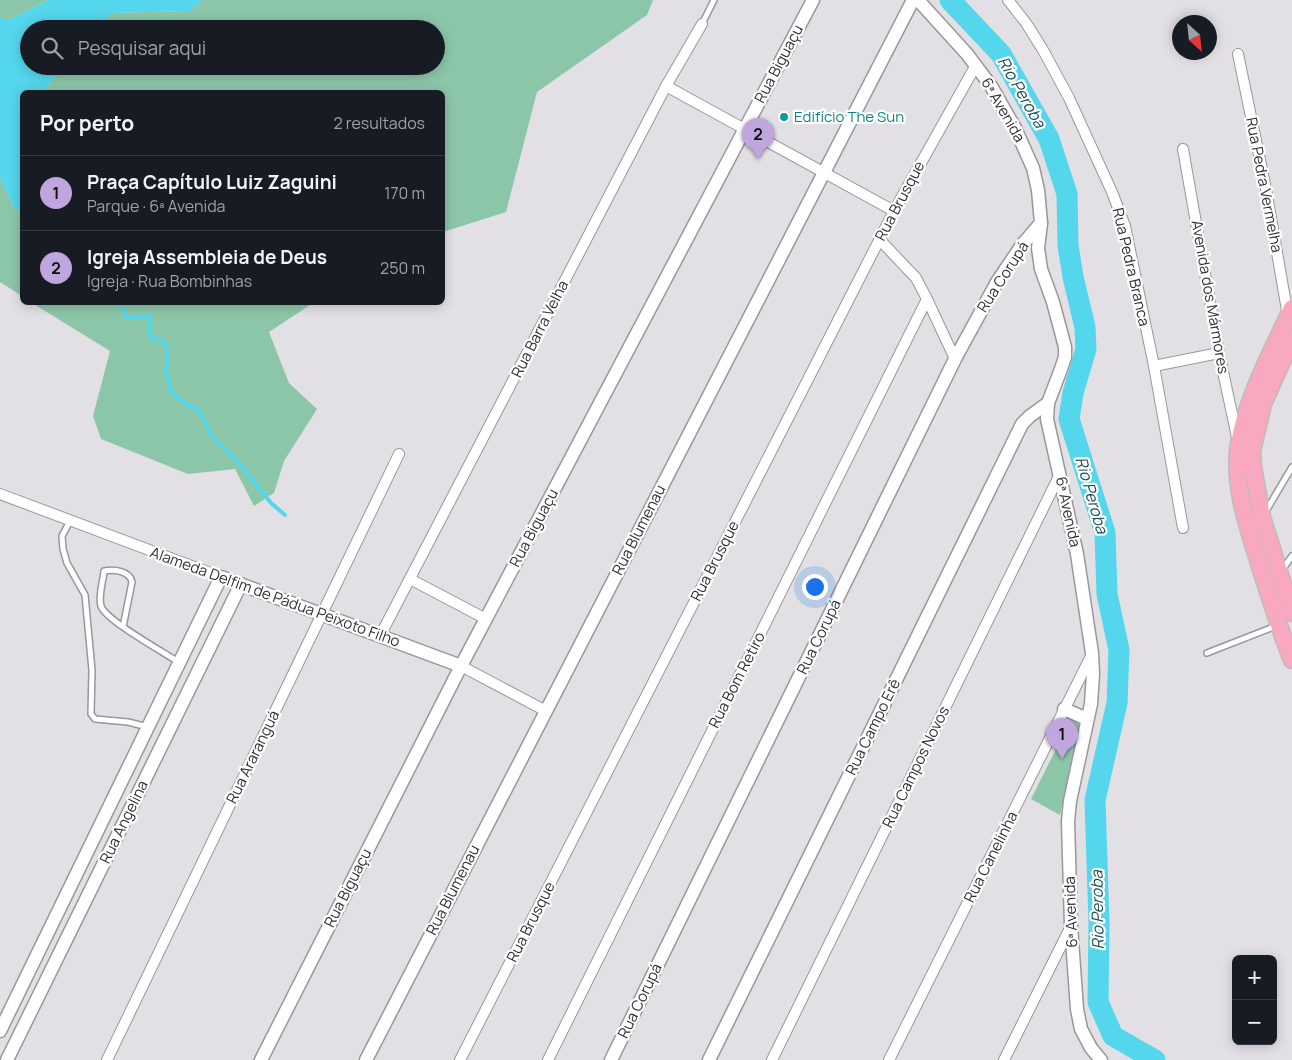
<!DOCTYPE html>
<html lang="pt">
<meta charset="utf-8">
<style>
body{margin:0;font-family:Manrope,sans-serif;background:#20242c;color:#f1f3f6}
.controls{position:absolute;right:15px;bottom:15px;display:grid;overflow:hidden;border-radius:8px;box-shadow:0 2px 12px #0003}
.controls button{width:45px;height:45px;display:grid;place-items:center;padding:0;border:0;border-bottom:1px solid #363941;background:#171b24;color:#f1f3f6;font:25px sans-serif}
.compass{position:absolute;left:1172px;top:15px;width:45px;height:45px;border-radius:50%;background:#171b24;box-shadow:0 2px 12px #0003;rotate:153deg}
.you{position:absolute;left:814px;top:586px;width:18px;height:18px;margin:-12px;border:4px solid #fff;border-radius:50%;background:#1a73e8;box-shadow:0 0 0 8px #1a73e833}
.badge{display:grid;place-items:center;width:32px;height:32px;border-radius:50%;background:#bfa6de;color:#111;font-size:16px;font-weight:700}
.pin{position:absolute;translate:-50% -41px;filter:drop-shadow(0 1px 2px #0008)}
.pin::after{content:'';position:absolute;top:26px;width:18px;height:15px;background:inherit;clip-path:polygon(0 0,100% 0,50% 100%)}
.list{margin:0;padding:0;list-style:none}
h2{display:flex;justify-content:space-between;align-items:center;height:65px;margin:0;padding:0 20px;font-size:21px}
h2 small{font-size:16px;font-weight:400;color:#9ea1a6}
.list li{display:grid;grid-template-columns:32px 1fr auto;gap:15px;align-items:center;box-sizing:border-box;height:75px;padding:0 20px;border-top:1px solid #363941}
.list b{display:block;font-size:19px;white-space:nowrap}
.list p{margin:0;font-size:16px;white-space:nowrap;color:#9ea1a6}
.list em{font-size:16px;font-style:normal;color:#9ea1a6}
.icon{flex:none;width:28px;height:28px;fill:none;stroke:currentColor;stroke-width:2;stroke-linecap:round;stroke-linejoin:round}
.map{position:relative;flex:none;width:1292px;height:1060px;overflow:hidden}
.search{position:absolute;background:#171b24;box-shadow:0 2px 12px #0003;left:20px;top:20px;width:425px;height:55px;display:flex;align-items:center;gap:12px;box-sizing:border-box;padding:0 18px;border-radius:28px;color:#9ea1a6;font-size:19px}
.panel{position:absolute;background:#171b24;box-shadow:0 2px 12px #0003;left:20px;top:90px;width:425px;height:215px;border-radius:8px}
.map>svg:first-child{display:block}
</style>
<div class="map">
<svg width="1292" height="1060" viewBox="0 0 1292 1060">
<rect width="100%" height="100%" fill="#e2e0e4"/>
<!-- green -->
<g fill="#8cc6a9">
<polygon points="0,0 48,0 9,20 0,17"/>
<polygon points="203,0 653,0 647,15 537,92 506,212 443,232 442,92 42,92 65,66 436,66 436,29 97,29 111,13 189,11"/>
<polygon points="0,177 14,208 22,212 22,296 0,282"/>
<polygon points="32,303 313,303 269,332 289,383 317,409 284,461 274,493 254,506 235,469 188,474 101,439 93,416 110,351"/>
<polygon points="1072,717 1082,720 1060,815 1031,799"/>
</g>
<!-- water -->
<polygon fill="#54d6ec" points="48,0 203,0 189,11 111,13 97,29 29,29 29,66 65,66 42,92 22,92 22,212 14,208 0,177 0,17 9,20"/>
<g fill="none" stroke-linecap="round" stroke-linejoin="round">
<!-- stream -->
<polyline stroke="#54d6ec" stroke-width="4" points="119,302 126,317 150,316 149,331 152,338 165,342 168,354 166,371 172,393 186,404 199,410 212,437 235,458 271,503 285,515"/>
<!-- river -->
<polyline stroke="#54d6ec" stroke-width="21" points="950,0 1001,54 1049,139 1067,194 1068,245 1073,277 1085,327 1086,349 1073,393 1069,419 1105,533 1107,594 1119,650 1117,703 1095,800 1099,923 1098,1002 1113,1036 1155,1060"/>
<defs>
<g id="service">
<polyline points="702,24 714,0"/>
<polyline points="1266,511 1292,467"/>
<polyline points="70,521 62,536 63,549 67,563 85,595 92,670 91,714 95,719 128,722 148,727"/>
<polyline points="1282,570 1292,556"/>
<path d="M123,627L132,582C130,571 114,569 104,571C103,582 98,596 101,606C105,620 165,653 180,663"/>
<polyline points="1207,653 1276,626"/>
</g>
<g id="minor">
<polyline points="1008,0 1026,23 1043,50 1069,98 1112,192 1125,226 1154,366 1183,528"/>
<polyline points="1238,54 1266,189 1288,316"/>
<polyline points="666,86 894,211"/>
<polyline points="1183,149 1219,353 1237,437"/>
<polyline points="879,239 916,278 927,299 955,359"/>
<polyline points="1154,366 1219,353"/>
<polyline points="0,494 221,577"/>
<polyline points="410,579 486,619"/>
<polyline points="380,636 666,86 702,24"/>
<polyline points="461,666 546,711"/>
<polyline points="107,1060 399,454"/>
<polyline points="460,1060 894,211 976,65"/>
<polyline points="548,1060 927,299"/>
<polyline points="772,1060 1060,474"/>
<polyline points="889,1060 1092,654"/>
<polyline points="1004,1060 1071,926"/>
</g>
<g id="tertiary">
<polyline points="918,0 967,54 991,86 1015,128 1033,168 1038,190 1041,223 1038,248 1041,269 1053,302 1065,347 1065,357 1061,369 1048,403 1047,419 1077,554 1092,653 1093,674 1091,704 1070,801 1068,821 1071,926 1077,1009 1081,1029 1091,1048 1101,1060"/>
<polyline points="1064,709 1087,719"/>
<polyline points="0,1031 221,577 461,666"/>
<polyline points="7,1060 241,584"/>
<polyline points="261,1060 461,666 813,0"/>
<polyline points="366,1060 913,0"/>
<polyline points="611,1060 955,359 997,282 1022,245 1041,223"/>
<polyline points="709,1060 1022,424 1030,416 1048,403"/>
</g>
<g id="primary">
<path d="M1292,308C1272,352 1248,394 1239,443C1232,485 1249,530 1261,570C1271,600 1280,631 1292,660"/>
<polyline points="1292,339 1263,404 1252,451 1253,467 1262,517 1292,613"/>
</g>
</defs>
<!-- service casing -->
<use href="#service" stroke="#99979a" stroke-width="8"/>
<!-- minor casing -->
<use href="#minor" stroke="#99979a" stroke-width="12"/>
<!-- tertiary casing -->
<use href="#tertiary" stroke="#99979a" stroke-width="15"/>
<!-- primary casing -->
<use href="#primary" stroke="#bdbcbd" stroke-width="19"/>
<!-- service -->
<use href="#service" stroke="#fff" stroke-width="5"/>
<!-- minor -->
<use href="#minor" stroke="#fff" stroke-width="10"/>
<!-- tertiary -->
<use href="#tertiary" stroke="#fff" stroke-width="12"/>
<!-- primary -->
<use href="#primary" stroke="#f9a9bf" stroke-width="16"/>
</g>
<!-- markers -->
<circle fill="#0f9aa8" stroke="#fff" stroke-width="2" cx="784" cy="117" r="5"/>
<g text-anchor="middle" stroke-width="4.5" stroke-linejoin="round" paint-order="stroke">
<!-- street labels -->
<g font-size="15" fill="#302f31" stroke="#fff">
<text transform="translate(779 64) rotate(-62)" y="5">Rua Biguaçu</text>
<text transform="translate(1003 110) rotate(60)" y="5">6ª Avenida</text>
<text transform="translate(1264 185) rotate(79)" y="5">Rua Pedra Vermelha</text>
<text transform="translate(900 201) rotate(-62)" y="5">Rua Brusque</text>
<text transform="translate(1131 267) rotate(77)" y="5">Rua Pedra Branca</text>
<text transform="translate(1003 277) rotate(-57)" y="5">Rua Corupá</text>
<text transform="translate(1210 297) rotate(80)" y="5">Avenida dos Mármores</text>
<text transform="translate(540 329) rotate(-63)" y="5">Rua Barra Velha</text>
<text transform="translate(1068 512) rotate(78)" y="5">6ª Avenida</text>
<text transform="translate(534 528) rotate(-62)" y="5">Rua Biguaçu</text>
<text transform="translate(639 530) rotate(-63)" y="5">Rua Blumenau</text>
<text transform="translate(715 561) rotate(-63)" y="5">Rua Brusque</text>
<text transform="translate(275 597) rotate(20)" y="5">Alameda Delfim de Pádua Peixoto Filho</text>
<text transform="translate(819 637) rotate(-64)" y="5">Rua Corupá</text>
<text transform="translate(737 680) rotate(-63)" y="5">Rua Bom Retiro</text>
<text transform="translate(873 727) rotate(-64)" y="5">Rua Campo Erê</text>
<text transform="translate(253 757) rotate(-64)" y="5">Rua Araranguá</text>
<text transform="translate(916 767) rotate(-64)" y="5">Rua Campos Novos</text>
<text transform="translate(124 822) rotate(-64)" y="5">Rua Angelina</text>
<text transform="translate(991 857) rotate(-63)" y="5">Rua Canelinha</text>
<text transform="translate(348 888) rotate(-63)" y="5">Rua Biguaçu</text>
<text transform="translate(453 890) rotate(-63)" y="5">Rua Blumenau</text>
<text transform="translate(1071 912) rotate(-92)" y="5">6ª Avenida</text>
<text transform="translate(531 922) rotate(-63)" y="5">Rua Brusque</text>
<text transform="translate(640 1001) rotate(-64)" y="5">Rua Corupá</text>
</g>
<!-- culture labels -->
<g font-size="15" fill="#0d838f" stroke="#fff" text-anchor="start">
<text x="794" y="122">Edifício The Sun</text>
</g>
<!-- water labels -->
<g font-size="16" font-style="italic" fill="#164e57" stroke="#fff">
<text transform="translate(1022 92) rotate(60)" y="6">Rio Peroba</text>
<text transform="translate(1092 495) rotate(74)" y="6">Rio Peroba</text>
<text transform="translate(1097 910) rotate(-91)" y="6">Rio Peroba</text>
</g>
</g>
</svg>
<div class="controls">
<button>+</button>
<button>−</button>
</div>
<svg class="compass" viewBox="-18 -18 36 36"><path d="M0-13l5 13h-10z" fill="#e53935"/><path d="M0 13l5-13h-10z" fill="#9ea1a6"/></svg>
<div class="you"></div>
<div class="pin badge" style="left:1062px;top:759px">1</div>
<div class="pin badge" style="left:758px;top:159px">2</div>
<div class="search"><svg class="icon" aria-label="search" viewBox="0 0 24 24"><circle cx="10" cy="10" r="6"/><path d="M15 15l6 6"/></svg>Pesquisar aqui</div>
<section class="panel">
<h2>Por perto<small>2 resultados</small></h2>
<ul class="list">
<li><span class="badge">1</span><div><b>Praça Capítulo Luiz Zaguini</b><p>Parque · 6ª Avenida</p></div><em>170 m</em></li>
<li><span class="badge">2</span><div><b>Igreja Assembleia de Deus</b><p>Igreja · Rua Bombinhas</p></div><em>250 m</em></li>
</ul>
</section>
</div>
